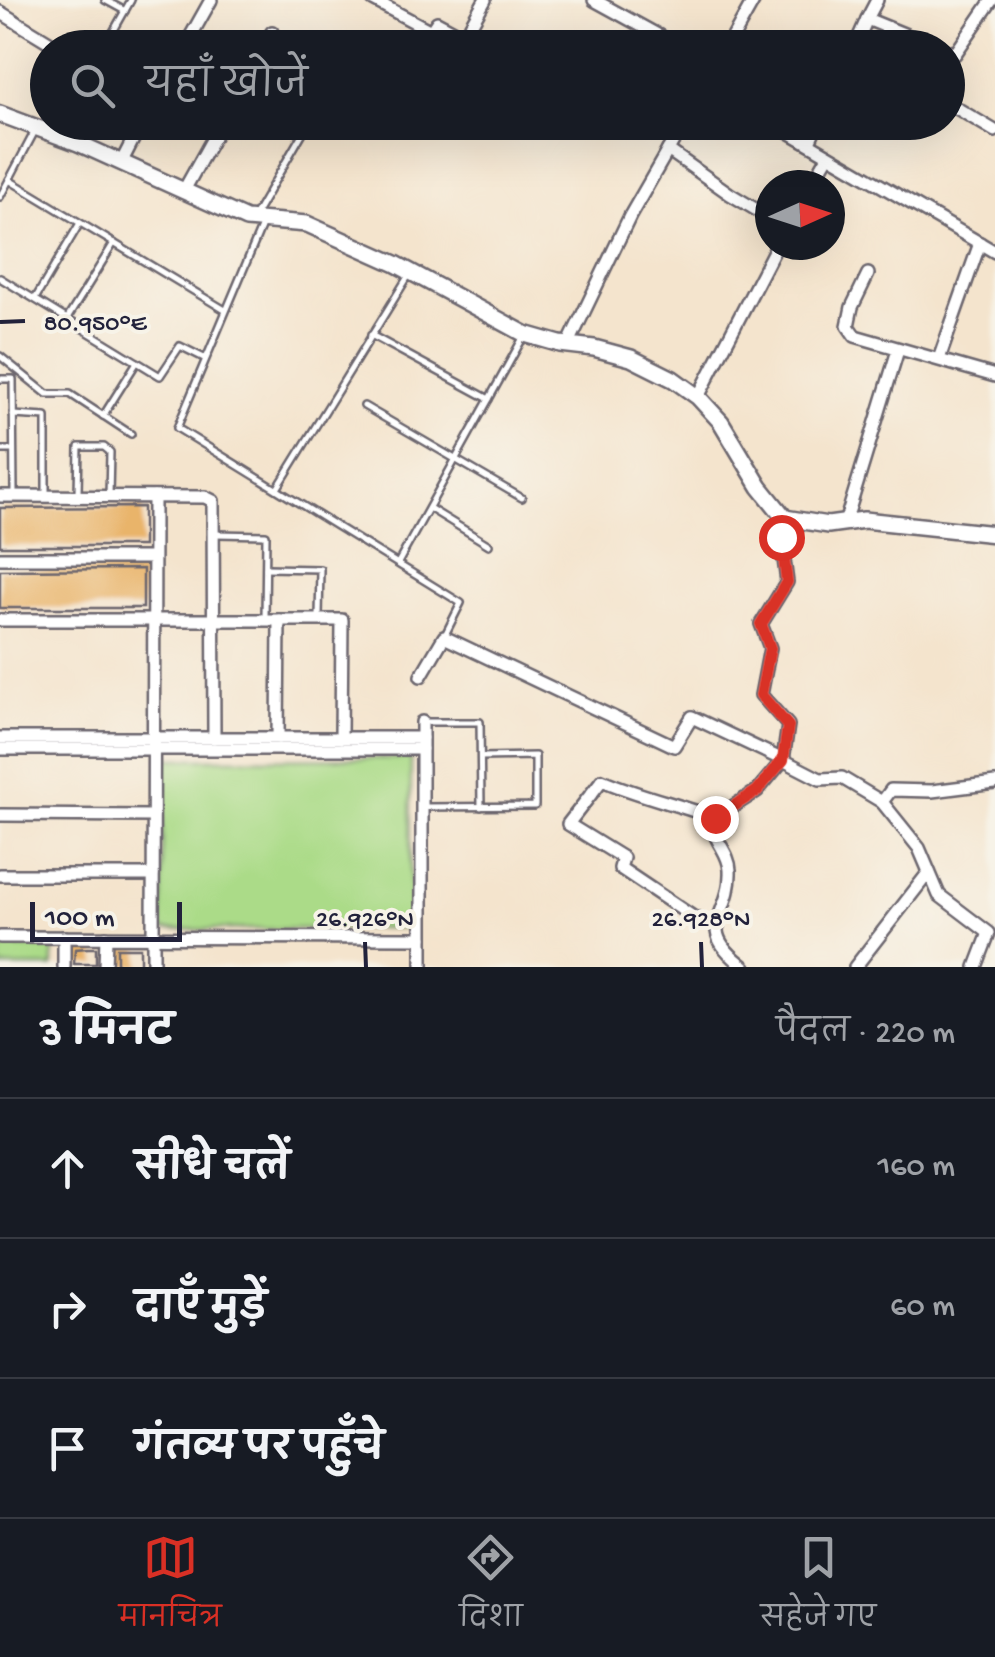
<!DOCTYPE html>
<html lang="hi">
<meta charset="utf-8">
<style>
body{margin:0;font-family:"Gochi Hand","Playpen Sans Deva",sans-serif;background:#20242c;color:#f1f3f6}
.compass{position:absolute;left:755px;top:170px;width:90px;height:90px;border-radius:50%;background:#171b24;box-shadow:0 10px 40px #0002;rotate:87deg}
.scale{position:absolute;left:30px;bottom:25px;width:152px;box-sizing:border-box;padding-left:10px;border:5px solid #22223b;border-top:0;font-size:28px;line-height:35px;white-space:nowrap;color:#22223b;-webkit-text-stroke:8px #f7f3e8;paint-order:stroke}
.stop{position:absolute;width:30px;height:30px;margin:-22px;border:8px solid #d93025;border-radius:50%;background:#fff}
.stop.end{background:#d93025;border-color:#fff;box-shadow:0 2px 10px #0008}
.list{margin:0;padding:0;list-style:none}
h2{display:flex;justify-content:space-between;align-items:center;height:130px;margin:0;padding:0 40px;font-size:42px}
h2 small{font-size:32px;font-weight:400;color:#9ea1a6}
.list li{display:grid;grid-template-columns:65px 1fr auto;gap:30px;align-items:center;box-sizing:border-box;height:140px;padding:0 40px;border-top:2px solid #363941}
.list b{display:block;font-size:38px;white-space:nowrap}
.list em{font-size:32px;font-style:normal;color:#9ea1a6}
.icon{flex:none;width:55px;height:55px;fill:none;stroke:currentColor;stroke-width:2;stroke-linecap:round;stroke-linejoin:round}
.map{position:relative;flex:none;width:995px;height:967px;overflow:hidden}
.search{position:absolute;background:#171b24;box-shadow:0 10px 40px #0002;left:30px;right:30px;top:30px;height:110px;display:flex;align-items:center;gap:25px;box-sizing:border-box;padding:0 35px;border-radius:55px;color:#9ea1a6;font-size:38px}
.sheet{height:550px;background:#171b24}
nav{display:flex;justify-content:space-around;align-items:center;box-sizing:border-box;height:140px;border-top:2px solid #363941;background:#171b24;font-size:28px;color:#9ea1a6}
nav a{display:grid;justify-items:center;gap:5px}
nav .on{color:#d93025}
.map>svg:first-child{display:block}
</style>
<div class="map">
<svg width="995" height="967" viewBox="0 0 995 967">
<rect width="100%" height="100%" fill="#f7f3e8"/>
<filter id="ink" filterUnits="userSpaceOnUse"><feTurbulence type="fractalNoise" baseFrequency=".01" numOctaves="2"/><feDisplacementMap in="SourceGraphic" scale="20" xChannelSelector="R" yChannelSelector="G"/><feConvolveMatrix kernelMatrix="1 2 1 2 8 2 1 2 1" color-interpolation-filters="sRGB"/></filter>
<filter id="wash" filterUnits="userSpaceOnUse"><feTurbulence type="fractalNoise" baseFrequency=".0048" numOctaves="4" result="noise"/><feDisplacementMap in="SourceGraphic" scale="40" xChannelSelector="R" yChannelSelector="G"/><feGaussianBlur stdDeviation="2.25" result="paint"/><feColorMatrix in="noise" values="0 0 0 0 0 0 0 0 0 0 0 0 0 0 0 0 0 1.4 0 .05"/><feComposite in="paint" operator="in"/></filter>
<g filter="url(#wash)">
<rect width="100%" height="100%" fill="#f4e4cd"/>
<!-- green -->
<g fill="#abdb88" stroke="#667e62" stroke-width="2.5">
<polygon points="411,758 410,928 162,930 163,759"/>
<rect x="0" y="947" width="53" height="20"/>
</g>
<g id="blocks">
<!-- building -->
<g fill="#e9b46b">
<polygon points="143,507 143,546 0,546 0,508"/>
<polygon points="143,569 143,608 0,608 0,570"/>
<polygon points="88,948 96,948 96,964 74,964 75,949"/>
<polygon points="117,948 140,948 140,967 117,964"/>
</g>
</g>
</g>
<g filter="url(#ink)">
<use href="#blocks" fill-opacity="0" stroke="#6c666e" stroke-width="2.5"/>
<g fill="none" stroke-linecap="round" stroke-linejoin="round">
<defs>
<g id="lane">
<polyline points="105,0 125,11"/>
<polyline points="104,48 131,0"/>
<polyline points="352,48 352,47"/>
<polyline points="9,180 225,310"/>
<polyline points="0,197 36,129"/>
<polyline points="255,215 309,122"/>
<polyline points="263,223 177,428 461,603 444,637"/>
<polyline points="0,278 160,376 180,346 204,358"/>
<polyline points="35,299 80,223"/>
<polyline points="67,319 114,243"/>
<polyline points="371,335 489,399"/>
<polyline points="0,356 47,394 70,394 131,434"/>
<polyline points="0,379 13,379 14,493"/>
<polyline points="364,406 522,498"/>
<polyline points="13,415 46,417 46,496"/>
<polyline points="103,416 137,362"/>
<polyline points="0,450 13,450"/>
<polyline points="277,489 409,275"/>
<polyline points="78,493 79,447 104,447 110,452 109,496"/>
<polyline points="429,508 489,545"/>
<polyline points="216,534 266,535 265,618"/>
<polyline points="398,563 524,336"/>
<polyline points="266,568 320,569 319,617"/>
<polyline points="423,722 480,722 481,807"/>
<polyline points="425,807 535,806 535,756 481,757"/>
</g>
<g id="street">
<polyline points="373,0 431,31 437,22 465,37"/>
<polyline points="594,0 676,45"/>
<polyline points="877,0 867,19 938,48"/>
<polyline points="0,12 59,48"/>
<polyline points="466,34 491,48"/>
<polyline points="189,38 208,48"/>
<polyline points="184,48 211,0"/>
<polyline points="263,48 272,32"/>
<polyline points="458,48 485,0"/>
<polyline points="727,48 754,0"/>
<polyline points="854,48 867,19"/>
<polyline points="948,51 955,54 992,0"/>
<polyline points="948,103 995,131"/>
<polyline points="183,122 190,126"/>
<polyline points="772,122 995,252"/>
<polyline points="809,142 818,122"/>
<polyline points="668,150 730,194 770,218"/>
<polyline points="121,163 142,122"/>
<polyline points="811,185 828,156"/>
<polyline points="183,192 222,122"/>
<polyline points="868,274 852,307 848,326 855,336 995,376"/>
<polyline points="568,345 630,216 684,122"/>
<polyline points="939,359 980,243"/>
<polyline points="698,397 777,245"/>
<polyline points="0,496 205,497 213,501 214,738"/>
<polyline points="785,518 781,537 787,582 761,624 770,648 761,695 788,725 783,760 820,779 842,778 882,802 919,848 939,895 989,933 976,967"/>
<polyline points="845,523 898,350"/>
<polyline points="0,558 153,558"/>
<polyline points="0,620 342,620 341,738"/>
<path d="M421,676L444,637L674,746L692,717L783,760L757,791L715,818C709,839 729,849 730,870C732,918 691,926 745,967"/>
<polyline points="0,738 422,738"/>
<polyline points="278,738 279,620"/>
<polyline points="0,749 422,749"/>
<polyline points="882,802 891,790 932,791 995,783"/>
<polyline points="0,815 153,816"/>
<path d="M715,818C677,804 639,796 602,780L568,824L623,858L620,868L693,917L718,926"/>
<polyline points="0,875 153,875"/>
<polyline points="0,937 422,938"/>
<polyline points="64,967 64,937"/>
<polyline points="105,967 106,937"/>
<polyline points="153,967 154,497"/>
<polyline points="422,967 422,722"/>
<polyline points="855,967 929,872"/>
</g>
<polyline id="secondary" points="0,114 78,143 246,219 307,224 396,264 525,334 560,344 594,348 631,358 673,379 698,397 721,422 760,487 785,518 828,525 864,520 995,534"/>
</defs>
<!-- lane casing -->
<use href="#lane" stroke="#6c666e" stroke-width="10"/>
<!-- street casing -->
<use href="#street" stroke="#6c666e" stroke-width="16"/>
<!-- secondary casing -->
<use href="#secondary" stroke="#6c666e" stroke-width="20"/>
<!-- lane -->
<use href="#lane" stroke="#fff" stroke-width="5"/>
<!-- street -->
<use href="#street" stroke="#fff" stroke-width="11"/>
<!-- secondary -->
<use href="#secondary" stroke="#fff" stroke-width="15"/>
</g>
</g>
<g fill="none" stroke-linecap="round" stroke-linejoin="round" filter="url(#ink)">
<!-- route -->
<polyline stroke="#d93025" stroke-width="12" points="715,818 757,791 783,760 788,726 761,695 770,648 761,624 787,582 781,537"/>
</g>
<!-- ticks -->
<path fill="none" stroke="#22223b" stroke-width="4" d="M0,322L25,321M365,942L366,967M701,942L702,967"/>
<g font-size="25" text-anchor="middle" fill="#22223b" stroke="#f7f3e8" stroke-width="8" stroke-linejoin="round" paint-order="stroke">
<text x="95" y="330">80.950°E</text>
<text x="365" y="926">26.926°N</text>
<text x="701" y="926">26.928°N</text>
</g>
</svg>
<svg class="compass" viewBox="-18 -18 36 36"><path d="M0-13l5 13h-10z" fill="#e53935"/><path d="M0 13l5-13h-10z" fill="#9ea1a6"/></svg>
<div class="scale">100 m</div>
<div class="stop" style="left:781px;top:537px"></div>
<div class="stop end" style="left:715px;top:818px"></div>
<div class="search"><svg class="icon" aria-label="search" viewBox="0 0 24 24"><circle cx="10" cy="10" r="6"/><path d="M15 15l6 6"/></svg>यहाँ खोजें</div>
</div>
<section class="sheet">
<h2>3 मिनट<small>पैदल · 220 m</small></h2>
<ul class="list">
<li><svg class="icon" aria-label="ahead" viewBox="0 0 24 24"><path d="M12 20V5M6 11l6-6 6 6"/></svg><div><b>सीधे चलें</b></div><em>160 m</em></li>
<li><svg class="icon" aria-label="right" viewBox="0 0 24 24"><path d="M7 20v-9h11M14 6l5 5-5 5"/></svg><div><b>दाएँ मुड़ें</b></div><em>60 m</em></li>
<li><svg class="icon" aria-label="arrive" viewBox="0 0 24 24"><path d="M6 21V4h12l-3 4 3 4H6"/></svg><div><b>गंतव्य पर पहुँचे</b></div></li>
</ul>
</section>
<nav>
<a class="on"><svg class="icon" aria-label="map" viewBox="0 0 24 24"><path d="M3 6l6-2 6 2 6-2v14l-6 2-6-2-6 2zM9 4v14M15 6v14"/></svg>मानचित्र</a>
<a><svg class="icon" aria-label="directions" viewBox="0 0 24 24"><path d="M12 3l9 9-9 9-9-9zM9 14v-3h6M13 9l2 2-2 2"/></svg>दिशा</a>
<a><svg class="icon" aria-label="saved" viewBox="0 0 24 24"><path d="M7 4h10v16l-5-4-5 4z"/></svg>सहेजे गए</a>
</nav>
